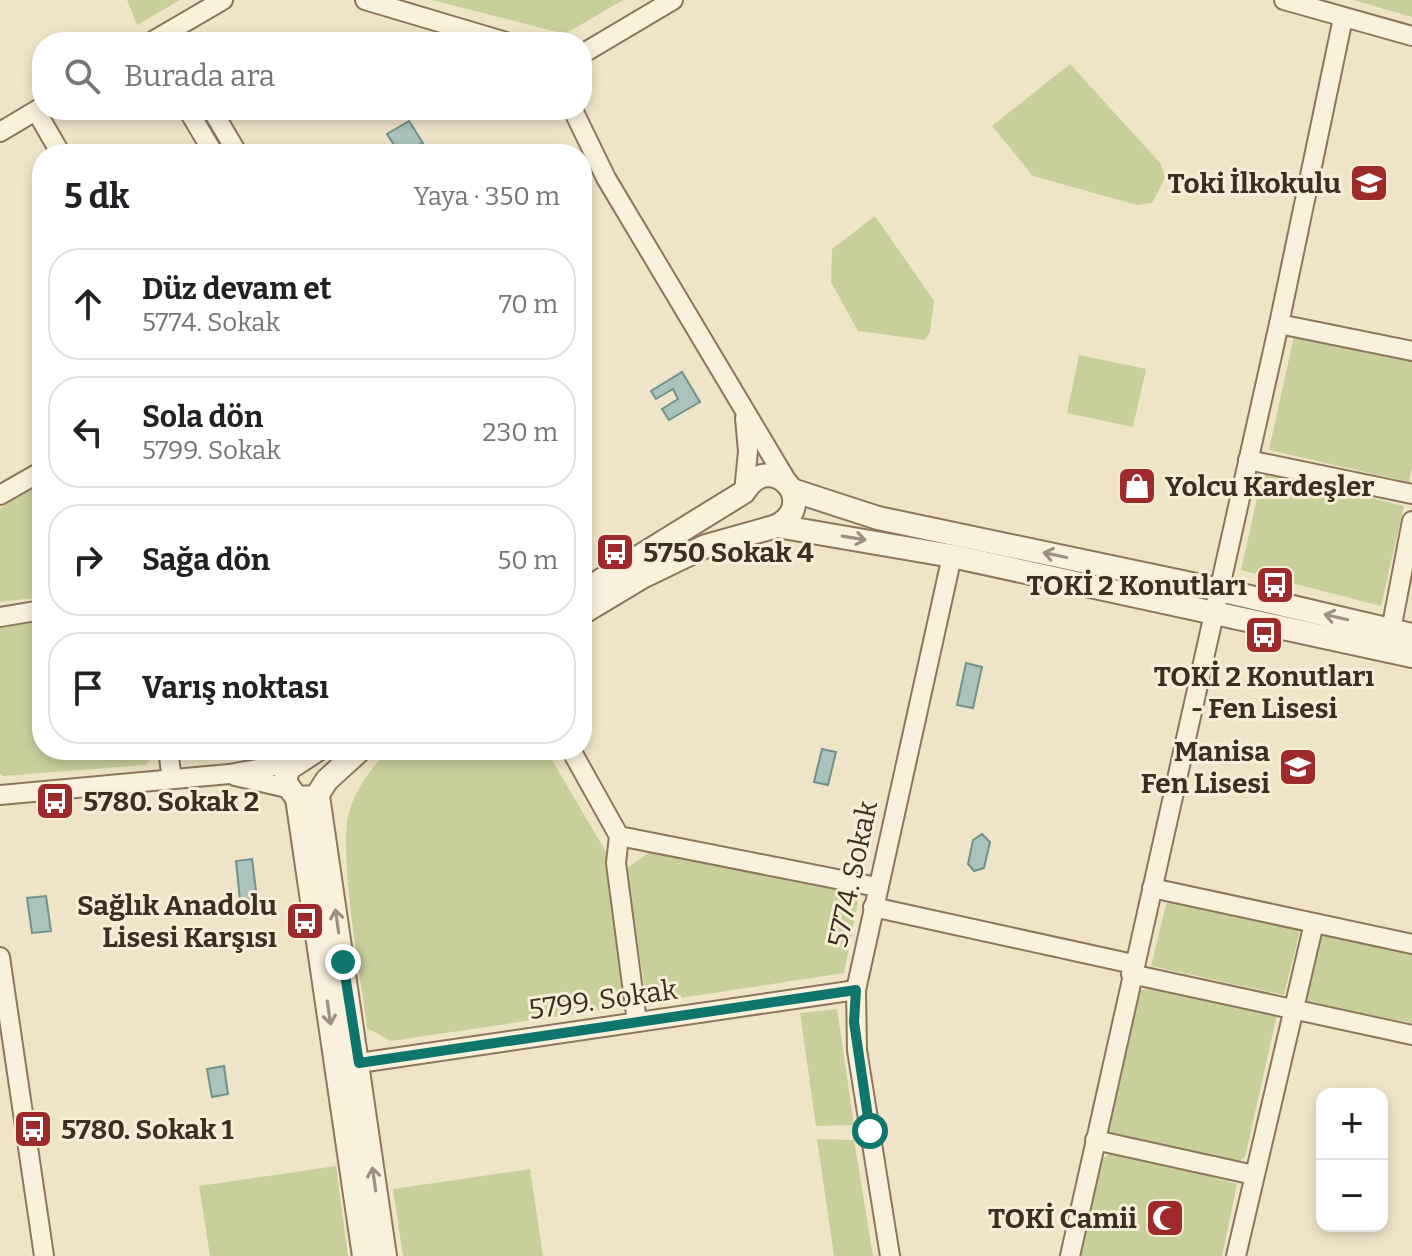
<!DOCTYPE html>
<html lang="tr">
<meta charset="utf-8">
<style>
body{margin:0;font-family:Bitter,serif;background:#f2f2f2;color:#202124}
.controls{position:absolute;right:24px;bottom:24px;display:grid;overflow:hidden;border-radius:16px;box-shadow:0 4px 12px #0003}
.controls button{width:72px;height:72px;display:grid;place-items:center;padding:0;border:0;border-bottom:2px solid #e0e0e0;background:#fff;color:#202124;font:40px sans-serif}
.stop{position:absolute;width:24px;height:24px;margin:-18px;border:6px solid #0f766e;border-radius:50%;background:#fff}
.stop.end{background:#0f766e;border-color:#fff;box-shadow:0 2px 8px #0008}
.list{margin:0;padding:0;list-style:none}
h2{display:flex;justify-content:space-between;align-items:center;height:104px;margin:0;padding:0 32px;font-size:34px}
h2 small{font-size:26px;font-weight:400;color:#757577}
.list li{display:grid;grid-template-columns:52px 1fr auto;gap:24px;align-items:center;box-sizing:border-box;height:112px;margin:0 16px 16px;padding:0 16px;border:2px solid #e0e0e0;border-radius:32px}
.list b{display:block;font-size:30px;white-space:nowrap}
.list p{margin:0;font-size:26px;white-space:nowrap;color:#757577}
.list em{font-size:26px;font-style:normal;color:#757577}
.icon{flex:none;width:44px;height:44px;fill:none;stroke:currentColor;stroke-width:2;stroke-linecap:round;stroke-linejoin:round}
.map{position:relative;flex:none;width:1412px;height:1256px;overflow:hidden}
.search{position:absolute;background:#fff;box-shadow:0 4px 12px #0003;left:32px;top:32px;width:560px;height:88px;display:flex;align-items:center;gap:20px;box-sizing:border-box;padding:0 28px;border-radius:32px;color:#757577;font-size:30px}
.panel{position:absolute;background:#fff;box-shadow:0 4px 12px #0003;left:32px;top:144px;width:560px;height:616px;border-radius:32px}
.map>svg:first-child{display:block}
</style>
<div class="map">
<svg width="1412" height="1256" viewBox="0 0 1412 1256">
<rect width="100%" height="100%" fill="#f0e4c8"/>
<!-- green -->
<g fill="#c9cf9b">
<polygon points="127,0 180,0 137,25"/>
<polygon points="432,0 623,0 565,34"/>
<polygon points="1354,0 1412,0 1412,17 1360,2"/>
<polygon points="1070,64 1161,164 1165,178 1152,203 1137,205 1033,176 992,126"/>
<polygon points="875,216 934,301 930,332 925,340 858,331 831,282 832,249"/>
<polygon points="1294,336 1412,361 1412,468 1409,482 1269,450"/>
<polygon points="1079,355 1146,369 1133,427 1067,413"/>
<polygon points="1263,471 1404,506 1381,606 1241,570"/>
<polygon points="42,482 42,597 0,602 0,508"/>
<polygon points="42,618 42,750 160,750 145,765 3,776 0,774 0,625"/>
<path d="M389,750H546L606,852L625,993L614,1008L391,1041L367,1028C362,982 335,843 351,806C359,784 373,766 389,750Z"/>
<polygon points="654,849 848,888 858,901 844,973 647,1003 626,869"/>
<polygon points="1176,899 1301,926 1284,995 1151,966 1166,904"/>
<polygon points="1322,933 1412,955 1412,1023 1305,1002"/>
<polygon points="1154,984 1277,1015 1245,1157 1237,1163 1105,1131 1133,995"/>
<polygon points="837,1009 854,1125 816,1126 800,1013"/>
<polygon points="817,1139 854,1140 873,1256 834,1256"/>
<polygon points="1114,1150 1237,1184 1222,1256 1080,1256 1099,1161"/>
<polygon points="336,1166 348,1256 210,1256 199,1186"/>
<polygon points="530,1169 543,1256 403,1256 393,1189"/>
</g>
<!-- water -->
<g fill="#a9c4bc" stroke="#6f938a" stroke-width="2">
<polygon points="409,121 423,143 400,154 387,134"/>
<polygon points="682,372 700,402 669,420 662,409 678,399 673,389 656,399 651,391"/>
<polygon points="966,663 982,667 973,708 957,705"/>
<polygon points="822,749 836,752 828,785 814,782"/>
<polygon points="982,834 990,842 984,868 974,871 968,864 973,840"/>
<polygon points="252,859 257,898 240,900 236,861"/>
<polygon points="46,896 51,931 32,933 27,898"/>
<polygon points="224,1066 228,1094 212,1097 207,1069"/>
</g>
<g fill="none" stroke-linecap="round" stroke-linejoin="round">
<defs>
<g id="minor">
<polyline points="365,0 506,42"/>
<polyline points="1284,0 1412,36"/>
<polyline points="151,42 223,0"/>
<polyline points="582,54 673,0"/>
<polyline points="188,110 214,154"/>
<polyline points="212,110 238,154"/>
<polyline points="573,110 606,178 788,483"/>
<polyline points="36,111 61,154"/>
<polyline points="0,132 42,107"/>
<polyline points="1279,324 1412,351"/>
<polyline points="1248,460 1412,494"/>
<polyline points="744,492 748,451 745,418"/>
<polyline points="0,495 42,471"/>
<polyline points="0,617 42,610"/>
<polyline points="1391,630 1412,521"/>
<polyline points="168,750 172,779"/>
<polyline points="571,750 619,836 877,887"/>
<polyline points="235,776 287,788"/>
<polyline points="0,795 229,774 292,763"/>
<polyline points="619,836 616,863 637,1022"/>
<polyline points="1152,888 1412,944"/>
<polyline points="873,907 1133,964"/>
<polyline points="0,957 44,1256"/>
<polyline points="1131,974 1412,1035"/>
<polyline points="359,1063 856,990"/>
<polyline points="1095,1140 1254,1175"/>
<polyline points="890,1256 857,1050 856,990 952,556"/>
<polyline points="1070,1256 1279,324 1343,18"/>
<polyline points="1236,1256 1314,923"/>
</g>
<g id="tertiary">
<polyline points="792,490 878,518 1220,590 1412,635"/>
<path d="M582,592L744,492C770,448 821,502 777,526"/>
<polyline points="582,613 642,577 706,546 777,526 952,556 1412,656"/>
<polyline points="317,750 288,769 285,782 297,798 316,797 327,780 360,750"/>
<polyline points="318,796 385,1256"/>
<polyline points="297,798 364,1256"/>
</g>
</defs>
<!-- minor casing -->
<use href="#minor" stroke="#8d765c" stroke-width="22"/>
<!-- tertiary casing -->
<use href="#tertiary" stroke="#8d765c" stroke-width="26"/>
<!-- minor -->
<use href="#minor" stroke="#faf1dc" stroke-width="18"/>
<!-- tertiary -->
<use href="#tertiary" stroke="#faf1dc" stroke-width="22"/>
</g>
<!-- one-way arrows -->
<defs><path id="oneway-shaft" d="M-6 0H5M1.5-3L5.5 0L1.5 3" fill="none" stroke-width="1.6" stroke-linecap="round" stroke-linejoin="round" transform="scale(2)"/></defs>
<g stroke="#9c907e">
<use href="#oneway-shaft" transform="translate(854 538) rotate(9)"/>
<use href="#oneway-shaft" transform="translate(1055 555) rotate(-168)"/>
<use href="#oneway-shaft" transform="translate(1336 617) rotate(-167)"/>
<use href="#oneway-shaft" transform="translate(337 921) rotate(-98)"/>
<use href="#oneway-shaft" transform="translate(329 1013) rotate(82)"/>
<use href="#oneway-shaft" transform="translate(374 1179) rotate(-98)"/>
</g>
<g fill="none" stroke-linecap="round" stroke-linejoin="round">
<!-- route -->
<polyline stroke="#0f766e" stroke-width="10" points="343,962 359,1063 856,990 854,1022 870,1131"/>
</g>
<!-- icons -->
<defs>
<symbol id="school-square" viewBox="-11 -11 22 22"><rect x="-9" y="-9" width="18" height="18" rx="4" fill="#9e2a2b" stroke="#f7eed8"/><path d="M0-5L7-2L0 1L-7-2ZM-4 1L0 2.5L4 1V4Q0 6-4 4Z" fill="#fff"/></symbol>
<symbol id="shop-square" viewBox="-11 -11 22 22"><rect x="-9" y="-9" width="18" height="18" rx="4" fill="#9e2a2b" stroke="#f7eed8"/><path d="M-5-2.5h2.3a2.7 3.5 0 0 1 5.4 0H5L5.5 6h-11ZM-1.5-2.5h3a1.5 2.3 0 0 0-3 0Z" fill="#fff"/></symbol>
<symbol id="bus-square" viewBox="-11 -11 22 22"><rect x="-9" y="-9" width="18" height="18" rx="4" fill="#9e2a2b" stroke="#f7eed8"/><path d="M-5-6H5V4H4V6H2V4H-2V6H-4V4H-5ZM-3.5-4V0h7V-4ZM-3.5 1.2v1.5H-2V1.2ZM2 1.2v1.5H3.5V1.2Z" fill="#fff"/></symbol>
<symbol id="mosque-square" viewBox="-11 -11 22 22"><rect x="-9" y="-9" width="18" height="18" rx="4" fill="#9e2a2b" stroke="#f7eed8"/><path d="M3.5-4.9A6 6 0 1 0 3.5 4.9A5 5 0 1 1 3.5-4.9Z" fill="#fff"/></symbol>
</defs>
<g fill-rule="evenodd">
<use href="#school-square" x="1347" y="161" width="44" height="44"/>
<use href="#shop-square" x="1115" y="464" width="44" height="44"/>
<use href="#bus-square" x="593" y="530" width="44" height="44"/>
<use href="#bus-square" x="1253" y="563" width="44" height="44"/>
<use href="#bus-square" x="1242" y="613" width="44" height="44"/>
<use href="#school-square" x="1276" y="745" width="44" height="44"/>
<use href="#bus-square" x="33" y="779" width="44" height="44"/>
<use href="#bus-square" x="283" y="899" width="44" height="44"/>
<use href="#bus-square" x="11" y="1107" width="44" height="44"/>
<use href="#mosque-square" x="1143" y="1196" width="44" height="44"/>
</g>
<g text-anchor="middle" stroke-width="6" stroke-linejoin="round" paint-order="stroke">
<!-- poi labels -->
<g font-size="28" font-weight="bold" fill="#3d2e20" stroke="#f7eed8" text-anchor="end">
<text x="1341" y="193">Toki İlkokulu</text>
<text x="1165" y="496" text-anchor="start">Yolcu Kardeşler</text>
<text x="643" y="562" text-anchor="start">5750 Sokak 4</text>
<text x="1247" y="595">TOKİ 2 Konutları</text>
<text x="1264" y="686" text-anchor="middle">TOKİ 2 Konutları<tspan x="1264" dy="32">- Fen Lisesi</tspan></text>
<text x="1270" y="761">Manisa<tspan x="1270" dy="32">Fen Lisesi</tspan></text>
<text x="83" y="811" text-anchor="start">5780. Sokak 2</text>
<text x="277" y="915">Sağlık Anadolu<tspan x="277" dy="32">Lisesi Karşısı</tspan></text>
<text x="61" y="1139" text-anchor="start">5780. Sokak 1</text>
<text x="1137" y="1228">TOKİ Camii</text>
</g>
<!-- street labels -->
<g font-size="28" fill="#3d2e20" stroke="#f7eed8">
<text transform="translate(852 874) rotate(-78)" y="10">5774. Sokak</text>
<text transform="translate(603 999) rotate(-8)" y="10">5799. Sokak</text>
</g>
</g>
</svg>
<div class="controls">
<button>+</button>
<button>−</button>
</div>
<div class="stop" style="left:870px;top:1131px"></div>
<div class="stop end" style="left:343px;top:962px"></div>
<div class="search"><svg class="icon" aria-label="search" viewBox="0 0 24 24"><circle cx="10" cy="10" r="6"/><path d="M15 15l6 6"/></svg>Burada ara</div>
<section class="panel">
<h2>5 dk<small>Yaya · 350 m</small></h2>
<ul class="list">
<li><svg class="icon" aria-label="ahead" viewBox="0 0 24 24"><path d="M12 20V5M6 11l6-6 6 6"/></svg><div><b>Düz devam et</b><p>5774. Sokak</p></div><em>70 m</em></li>
<li><svg class="icon" aria-label="left" viewBox="0 0 24 24"><path d="M17 20v-9H6M10 6l-5 5 5 5"/></svg><div><b>Sola dön</b><p>5799. Sokak</p></div><em>230 m</em></li>
<li><svg class="icon" aria-label="right" viewBox="0 0 24 24"><path d="M7 20v-9h11M14 6l5 5-5 5"/></svg><div><b>Sağa dön</b></div><em>50 m</em></li>
<li><svg class="icon" aria-label="arrive" viewBox="0 0 24 24"><path d="M6 21V4h12l-3 4 3 4H6"/></svg><div><b>Varış noktası</b></div></li>
</ul>
</section>
</div>
